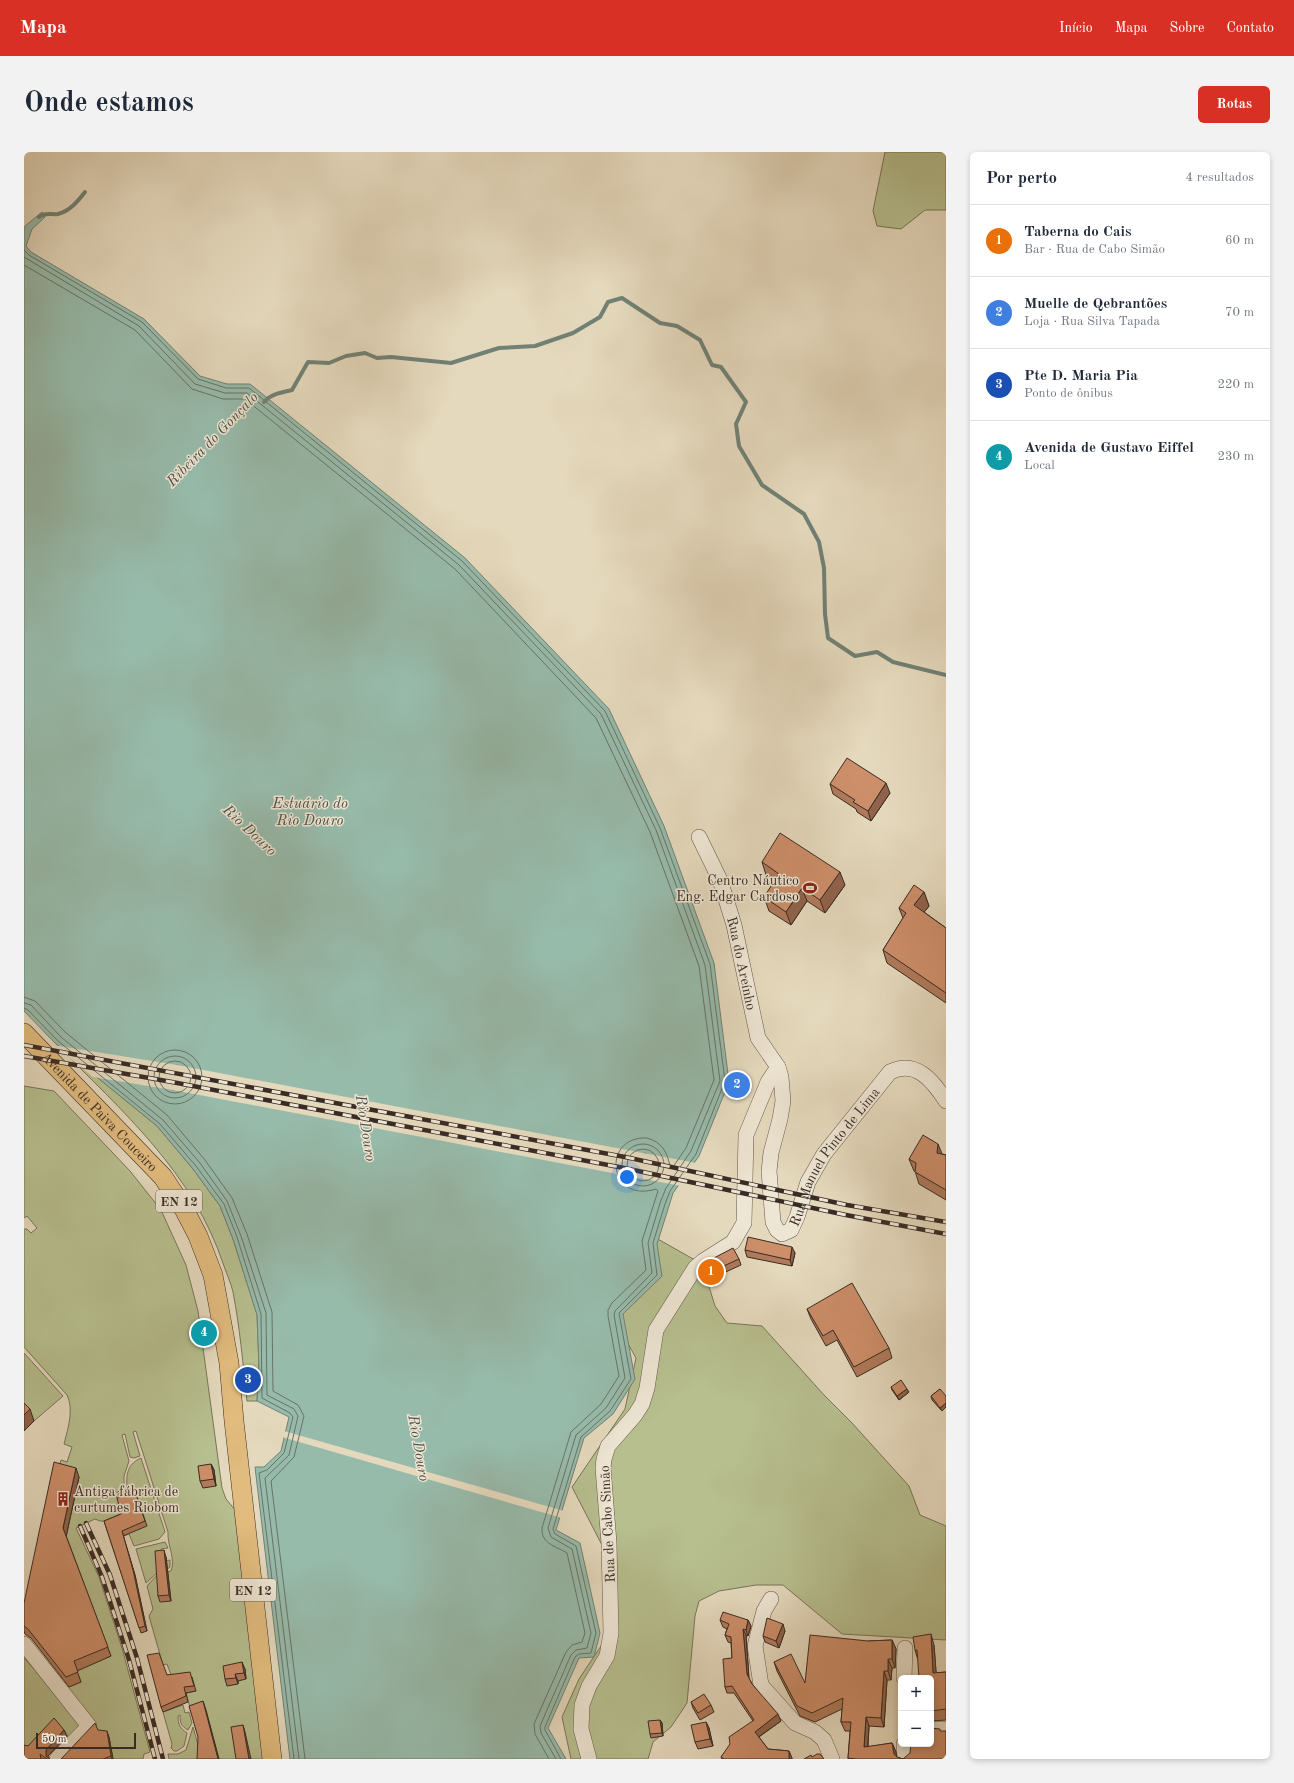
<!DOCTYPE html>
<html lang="pt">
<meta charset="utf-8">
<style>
body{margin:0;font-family:"Old Standard TT",serif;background:#f2f2f3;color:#1f2937}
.controls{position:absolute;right:12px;bottom:12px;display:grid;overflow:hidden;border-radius:6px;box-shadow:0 2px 6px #0003}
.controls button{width:36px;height:36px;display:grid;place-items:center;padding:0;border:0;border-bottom:1px solid #e0e1e3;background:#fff;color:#1f2937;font:20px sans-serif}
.scale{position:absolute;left:12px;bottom:10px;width:100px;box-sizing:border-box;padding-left:4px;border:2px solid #392b25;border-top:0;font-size:11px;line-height:14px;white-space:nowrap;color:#392b25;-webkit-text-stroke:3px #eee6d4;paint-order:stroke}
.you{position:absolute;left:603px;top:1025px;width:14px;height:14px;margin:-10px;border:3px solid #fff;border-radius:50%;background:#1a73e8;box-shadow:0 0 0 6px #1a73e833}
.badge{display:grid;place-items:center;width:26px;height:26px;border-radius:50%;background:#d93025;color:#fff;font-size:13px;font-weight:700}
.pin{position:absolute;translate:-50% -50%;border:2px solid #fff;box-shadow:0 1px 4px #0006}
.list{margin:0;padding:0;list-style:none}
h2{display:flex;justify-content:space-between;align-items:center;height:52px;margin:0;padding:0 16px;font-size:17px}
h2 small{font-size:13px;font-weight:400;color:#747a83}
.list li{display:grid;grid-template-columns:26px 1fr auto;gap:12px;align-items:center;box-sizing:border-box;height:72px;padding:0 16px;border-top:1px solid #e0e1e3}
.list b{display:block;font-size:15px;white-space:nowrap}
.list p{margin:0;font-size:13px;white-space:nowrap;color:#747a83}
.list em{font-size:13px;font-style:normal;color:#747a83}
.map{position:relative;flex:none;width:922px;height:1607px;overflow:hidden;border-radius:6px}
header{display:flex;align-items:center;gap:24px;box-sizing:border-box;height:56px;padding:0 20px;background:#d93025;color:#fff}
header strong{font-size:19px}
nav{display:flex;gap:22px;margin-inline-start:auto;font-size:14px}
.intro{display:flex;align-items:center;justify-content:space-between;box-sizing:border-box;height:96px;padding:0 24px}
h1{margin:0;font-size:28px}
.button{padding:10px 18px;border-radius:6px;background:#d93025;color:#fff;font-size:14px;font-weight:700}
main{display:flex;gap:24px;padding:0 24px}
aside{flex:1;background:#fff;border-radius:6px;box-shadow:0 2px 6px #0003}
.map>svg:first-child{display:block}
</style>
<header>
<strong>Mapa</strong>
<nav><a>Início</a><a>Mapa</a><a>Sobre</a><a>Contato</a></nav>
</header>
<div class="intro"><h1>Onde estamos</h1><a class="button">Rotas</a></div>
<main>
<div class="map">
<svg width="922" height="1607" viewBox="0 0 922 1607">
<rect width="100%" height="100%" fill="#e5d9bd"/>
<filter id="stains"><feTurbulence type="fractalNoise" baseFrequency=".005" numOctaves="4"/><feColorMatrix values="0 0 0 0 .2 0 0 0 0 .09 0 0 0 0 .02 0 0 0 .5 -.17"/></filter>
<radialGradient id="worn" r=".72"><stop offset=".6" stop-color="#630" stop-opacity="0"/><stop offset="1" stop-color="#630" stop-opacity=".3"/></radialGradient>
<!-- green -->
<g fill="#b7bf8f" stroke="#78755a">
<polygon points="861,0 922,0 922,58 901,58 877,77 853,74 849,59"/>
<path d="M31,891L133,974L169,1017L196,1054L209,1087L233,1162L235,1215L233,1249H223C219,1213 216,1176 209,1140C207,1131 203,1123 200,1114C169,1020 99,960 31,891Z"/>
<path d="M0,934L30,939L106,1019L137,1058L162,1113L174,1159L198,1336L202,1347L213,1360L242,1607H195L182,1559H167L162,1541L172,1539L149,1528L143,1512L139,1513L125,1464L129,1457L123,1434L134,1422L147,1419C152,1407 143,1393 144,1380L112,1279L109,1280L116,1304L110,1306L106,1305L101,1282L98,1283L105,1309L100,1324V1331L98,1337L91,1342L95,1350L94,1342L103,1335C102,1321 104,1312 117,1306L141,1380L135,1387L110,1394L105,1382L100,1384L98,1379L99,1367L82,1374L80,1369H76L71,1367L52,1376L75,1425L98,1496L126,1600L120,1602L119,1607H88L85,1586L75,1582L73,1577L42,1536L57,1530L53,1519L87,1504L42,1383L33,1320L37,1308L43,1310L48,1295L40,1292C44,1276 50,1258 43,1243L0,1195V1077H3L7,1081L13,1076L3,1064L0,1066Z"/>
<polygon points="632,1086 678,1112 691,1154 703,1171 738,1174 800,1243 828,1271 885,1334 896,1363 922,1374 922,1488 818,1482 759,1433 732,1433 695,1439 675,1449 671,1464 663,1551 647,1575 629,1590 624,1607 547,1607 538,1565 555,1527 581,1488 579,1395 548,1335 601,1257 612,1206 598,1181 582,1160"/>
<polygon points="0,1201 39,1244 10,1269 0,1258"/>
<polygon points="141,1390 144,1396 137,1397 140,1409 146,1408 146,1415 141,1419 134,1420 122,1431 112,1397"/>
<polygon points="0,1506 44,1554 58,1574 45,1587 32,1571 2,1607 0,1607"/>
<path d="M159,1553L161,1561L165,1560L168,1571L164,1578C157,1574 156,1571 156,1563L154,1564C154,1573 156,1576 163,1581L160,1594L153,1599H150L147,1596L148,1592L139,1560Z"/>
<polygon points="169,1575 174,1593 174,1607 145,1607 144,1602 154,1602 162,1598"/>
</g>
<!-- water -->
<path fill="#97bbab" stroke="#718175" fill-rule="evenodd" d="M18,60L21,65L8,77L2,94L7,100L120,167L176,224L203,232H226L441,406L585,557L640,674L690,811L705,930L675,1004L649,1041L645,1054L633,1092L638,1124L599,1162L611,1227L589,1262L560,1286L532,1378L556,1391L576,1481L570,1505L555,1506L524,1576L542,1607H266L231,1315H240L257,1299L265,1265L233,1249L235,1215L233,1163L209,1087L196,1054L169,1017L133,974L31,891L0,859V76L1,74ZM153,913L161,918L163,928L158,936L149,938L141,933L139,923L144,915ZM621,1001L629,1006L631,1015L626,1024L616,1025L608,1020L606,1011L612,1003Z"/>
<!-- pier -->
<g fill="#e5d9bd" fill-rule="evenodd">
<path d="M29,893L153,913L672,1011L657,1034L149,938L69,925ZM153,915L159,920L161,927L157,934L149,936L142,931L141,924L145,917ZM621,1003L627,1007L629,1015L624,1022L617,1023L610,1019L609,1011L613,1005Z"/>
<polygon points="260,1279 540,1359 538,1366 258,1285"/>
</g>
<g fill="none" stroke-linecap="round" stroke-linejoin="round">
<!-- shore -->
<g stroke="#687368" stroke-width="1">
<polyline points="0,98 5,103 118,170 174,227 202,236 225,236 438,409 581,559 636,676 686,812 701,929 672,1002 646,1039 641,1052 629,1091 633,1123 595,1161 607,1227 586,1259 557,1285 529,1377 531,1382 552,1394 572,1481 567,1501 555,1502 551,1505 521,1575 521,1578 537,1607"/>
<polyline points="0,105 115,174 171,232 201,241 223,241 435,413 577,562 632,678 681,813 696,929 667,999 642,1036 636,1051 624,1091 628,1121 591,1159 590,1163 601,1226 582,1256 552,1283 524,1376 527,1385 548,1397 567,1481 563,1496 552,1498 547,1503 516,1574 517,1581 532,1607"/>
<path d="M0,113L111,178L168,237L199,247H221L431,417L572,566L626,680L675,814L690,928L662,996L649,1015L646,1014C643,1000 638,990 623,986C577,984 584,1052 632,1037L634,1039L618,1089L622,1118L588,1151L584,1158V1164L595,1224L577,1252L547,1280L518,1376C517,1392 532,1394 543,1401L561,1481L558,1490L548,1493L542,1500L510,1572L511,1582L525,1607"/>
<polyline points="0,845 11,849 41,880 143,963 181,1008 208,1046 223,1082 248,1160 249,1239 274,1253 280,1264 270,1305 247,1329 281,1607"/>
<polyline points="0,851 7,853 37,885 139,968 176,1011 203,1049 217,1084 242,1161 243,1243 270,1257 274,1264 265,1303 241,1326 275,1607"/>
<polyline points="0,856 4,858 34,889 136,972 172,1014 200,1052 213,1085 237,1162 238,1246 266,1261 269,1265 260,1301 243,1318 235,1321 270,1607"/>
<circle cx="151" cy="925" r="27"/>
<circle cx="151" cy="925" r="21"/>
<circle cx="151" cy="925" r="16"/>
<circle cx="619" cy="1013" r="21"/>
<circle cx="619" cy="1013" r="16"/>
</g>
<!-- stream -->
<g stroke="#718175" stroke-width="4">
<path d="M15,65C21,60 27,63 34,62C46,59 54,49 61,40"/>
<path d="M240,250C247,242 258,240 268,238L284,210L305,211L322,204L341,201L353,206L367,205L427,211L475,196L511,194L549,181L576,165L584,150L598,146L636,171L653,174L676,188L688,213L697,215L722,250L712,272L715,294L738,333L780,362L795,390L800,416L801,462L804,486L831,504L853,500L869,510L922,523"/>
</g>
<defs>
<g id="minor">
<path id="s1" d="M675,685L696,728L710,773L734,886L754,915L757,925L759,949L756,967L747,1001L745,1019L749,1070L753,1078L758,1082L767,1078L773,1065L784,1030L800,1002L866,920C892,907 909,929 922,949"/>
<polyline points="747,1447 740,1459 731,1494 737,1533 771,1571 791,1580 800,1588 808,1607"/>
<polyline points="0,1492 65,1574 33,1607"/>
<polyline points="880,1526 881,1496"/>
<polyline points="907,1577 922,1577"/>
<polyline points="880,1592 881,1607"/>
<polyline points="565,1607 557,1577 558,1553 565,1534 583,1504 587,1481 585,1391 579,1316 580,1307 584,1294 611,1263 618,1252 623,1236 632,1178 671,1116 679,1109 709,1090 720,1071 722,983 744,930 754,915"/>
</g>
<g id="major">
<path id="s2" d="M0,881L139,1025L160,1057L174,1084L189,1123L205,1211L210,1269L248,1607"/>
</g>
</defs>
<!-- minor casing -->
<use href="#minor" stroke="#64564b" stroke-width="16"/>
<!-- major casing -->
<use href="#major" stroke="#392b25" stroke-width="20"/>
<!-- minor -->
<use href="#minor" stroke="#eee6d4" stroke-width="15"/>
<!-- major -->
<use href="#major" stroke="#e2bc7e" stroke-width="19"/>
<defs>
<g id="rail">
<polyline points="0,893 601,1005 823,1053 922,1070"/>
<polyline points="0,904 148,930 600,1016 822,1063 922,1082"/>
<polyline points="62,1371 86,1423 113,1506 139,1607"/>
<polyline points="56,1374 78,1425 105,1508 131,1607"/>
</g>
</defs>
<!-- rail casing -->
<use href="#rail" stroke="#392b25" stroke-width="4.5"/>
<!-- rail -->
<use href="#rail" stroke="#eee6d4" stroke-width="3" stroke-dasharray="9" stroke-linecap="butt"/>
</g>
<!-- wall -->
<g fill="#b07a5b" stroke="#392b25">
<polygon points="806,632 866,641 847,669 833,660 832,657 809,642"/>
<polygon points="738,710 821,733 801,761 783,749 767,773 745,759 740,745 751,729 742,723"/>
<polygon points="900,740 905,754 900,760 922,776 922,851 863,811 859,798 879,766 875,756"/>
<polygon points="918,1002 922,1003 922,1048 895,1032 891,1019 890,1019 885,1007"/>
<polygon points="721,1098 771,1101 768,1114 723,1105"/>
<polygon points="715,1107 717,1113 682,1129 677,1116"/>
<polygon points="783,1157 865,1196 868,1206 833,1225 813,1188 802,1194 787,1167"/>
<polygon points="867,1235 885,1240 875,1248 868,1238"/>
<polygon points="916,1237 918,1259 908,1248 907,1244"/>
<polygon points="187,1312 190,1318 192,1334 179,1336 176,1329"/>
<polygon points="55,1325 42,1385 87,1504 53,1519 57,1530 45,1535 7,1486 1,1482 0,1479 0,1451"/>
<polygon points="111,1339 123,1374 99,1384 111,1423 123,1479 117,1481 80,1369 97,1362"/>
<polygon points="142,1405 147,1449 136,1450 134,1444"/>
<polygon points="696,1468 724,1468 727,1474 724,1484 722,1483 725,1526 728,1532 757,1569 735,1585 744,1597 765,1599 768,1607 698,1607 697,1605 729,1569 710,1541 703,1541 701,1535 708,1506 707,1491 704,1490 701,1483 703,1477 699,1475"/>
<polygon points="761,1479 755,1496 741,1490 739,1484"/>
<polygon points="868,1488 872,1497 871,1516 868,1516 867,1528 863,1528 860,1575 845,1574 844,1595 868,1591 872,1600 872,1604 873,1605 879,1607 922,1607 824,1607 826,1579 821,1579 817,1570 818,1557 791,1570 776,1564 753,1519 750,1510 781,1531 844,1489"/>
<polygon points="910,1493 912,1521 922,1520 922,1568 907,1569 907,1526 893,1505 891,1498"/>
<polygon points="221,1517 222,1527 214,1529 214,1532 203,1534 201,1527"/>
<polygon points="143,1523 168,1525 172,1539 162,1541 164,1550 139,1560 137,1555"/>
<polygon points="667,1550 687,1553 690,1560 676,1568 669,1556"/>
<polygon points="636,1568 638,1571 639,1584 627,1586 626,1582"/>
<polygon points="682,1570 685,1576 689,1594 674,1597 671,1590"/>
<polygon points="40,1578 43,1584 24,1604 24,1606 26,1607 0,1607 4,1594"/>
<polygon points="74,1578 85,1585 89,1607 37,1607"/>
</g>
<!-- shaded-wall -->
<g fill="#90634a" stroke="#392b25">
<polygon points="862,631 866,641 847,669 844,659"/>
<polygon points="816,720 821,733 801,761 796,748"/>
<polygon points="778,736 783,749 767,773 762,760"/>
<polygon points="900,740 905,754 895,767 890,753"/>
<polygon points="914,992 919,1004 913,1001"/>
<polygon points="768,1095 771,1101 768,1114 766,1108"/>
<polygon points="883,1237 885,1240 875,1248 873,1244"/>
<polygon points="922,1251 922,1255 918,1259 916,1256"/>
<polygon points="6,1257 10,1269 0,1279 0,1263"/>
<polygon points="187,1312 190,1318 192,1334 190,1327"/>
<polygon points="52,1316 55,1325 42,1385 39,1376"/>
<polygon points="98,1379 111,1423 123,1479 121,1474"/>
<polygon points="140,1398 142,1405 147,1449 145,1443"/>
<polygon points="724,1468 727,1474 724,1484 722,1478"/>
<polygon points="759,1472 761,1479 755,1496 752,1489"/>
<polygon points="719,1477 722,1483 725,1528 723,1522"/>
<polygon points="907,1482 910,1493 913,1532 909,1521"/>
<polygon points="868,1488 872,1497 871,1516 868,1507"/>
<polygon points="864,1507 868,1516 867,1528 864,1519"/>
<polygon points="218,1510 221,1517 222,1527 220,1521"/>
<polygon points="860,1519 863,1528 860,1575 857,1566"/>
<polygon points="211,1522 214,1529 214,1532 212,1526"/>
<polygon points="179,1549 182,1558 195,1607 194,1607"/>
<polygon points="754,1562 757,1569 733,1586 731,1580"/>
<polygon points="842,1565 845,1574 843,1605 840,1595"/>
<polygon points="636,1568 638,1571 639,1584 638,1581"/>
<polygon points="682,1570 685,1576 689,1594 686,1587"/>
<polygon points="219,1573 221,1580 227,1607 225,1607"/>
<polygon points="40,1578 43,1584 24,1604 24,1607 22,1604 22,1598"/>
<polygon points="83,1579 85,1585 89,1607 88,1607 87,1604"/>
<polygon points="868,1591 872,1600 873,1607 870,1602"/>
<polygon points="765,1599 768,1606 768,1607 765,1607"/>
</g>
<!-- building -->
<g fill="#cd8e6a" stroke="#392b25">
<polygon points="823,606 862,631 844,659 829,650 831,648 806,632"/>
<polygon points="756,681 816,720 796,748 778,736 762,760 740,745 755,722 738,710"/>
<polygon points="890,733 900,740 890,753 922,776 922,841 859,798 882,761 875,756"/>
<polygon points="899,983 914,992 913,1001 922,1003 922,1038 891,1020 892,1011 885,1007"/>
<polygon points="724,1085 768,1095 766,1108 721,1098"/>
<polygon points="709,1096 715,1107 680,1123 677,1116 690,1106"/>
<polygon points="828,1131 865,1196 830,1215 809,1178 799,1184 783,1157"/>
<polygon points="877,1228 883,1237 873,1244 867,1235"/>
<polygon points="916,1237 922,1244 922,1251 916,1256 907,1244"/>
<polygon points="0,1251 6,1257 0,1263"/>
<polygon points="30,1310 52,1316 39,1376 84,1495 50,1509 54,1520 42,1525 4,1477 0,1474 0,1451"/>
<polygon points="187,1312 190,1327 176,1329 174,1314"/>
<polygon points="111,1339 121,1369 98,1379 109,1418 121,1474 115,1476 80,1369 97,1362 93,1346"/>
<polygon points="140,1398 145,1443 134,1444 131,1399"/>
<polygon points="699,1460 724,1468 722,1478 719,1477 723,1522 728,1532 754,1562 731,1580 744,1597 765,1599 765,1607 700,1607 697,1605 706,1592 705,1585 730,1568 708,1534 701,1535 699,1507 708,1506 707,1485 701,1483 705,1472 696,1468"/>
<polygon points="743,1466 759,1472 752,1489 739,1484"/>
<polygon points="907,1482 909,1521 922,1520 922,1557 907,1559 907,1526 895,1526 893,1498 891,1498 889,1485"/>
<polygon points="786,1483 844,1489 868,1488 868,1507 864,1507 864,1519 860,1519 857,1566 842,1565 840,1595 868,1591 870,1602 873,1605 879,1607 886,1601 887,1592 907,1592 907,1576 916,1577 916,1579 922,1579 922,1607 832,1607 824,1606 827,1570 817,1570 819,1546 788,1561 773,1554 750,1510 767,1502 781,1531"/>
<polygon points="135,1501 143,1523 166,1520 170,1534 160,1535 162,1544 137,1555 123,1503"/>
<polygon points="218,1510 220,1521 211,1522 212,1526 201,1527 199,1514"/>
<polygon points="680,1542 687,1553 674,1561 667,1550"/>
<polygon points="179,1549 194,1607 173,1607 174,1585 165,1554"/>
<polygon points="30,1566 40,1578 22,1598 22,1604 26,1607 23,1607 16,1602 17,1607 0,1607 0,1593 4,1594"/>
<polygon points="636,1568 638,1581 626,1582 624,1569"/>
<polygon points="682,1570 686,1587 671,1590 667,1573"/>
<polygon points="71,1571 74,1578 83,1579 87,1604 79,1607 37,1607"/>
<polygon points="219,1573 225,1607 212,1607 207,1575"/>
<polygon points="793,1602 796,1602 800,1607 780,1607 787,1603 788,1605"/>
</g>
<!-- icons -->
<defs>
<symbol id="stadium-bare" viewBox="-9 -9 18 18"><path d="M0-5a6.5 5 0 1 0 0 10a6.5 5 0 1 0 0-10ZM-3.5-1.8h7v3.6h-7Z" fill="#8f2418" stroke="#eee6d4" stroke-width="2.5" paint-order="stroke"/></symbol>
<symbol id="building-bare" viewBox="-9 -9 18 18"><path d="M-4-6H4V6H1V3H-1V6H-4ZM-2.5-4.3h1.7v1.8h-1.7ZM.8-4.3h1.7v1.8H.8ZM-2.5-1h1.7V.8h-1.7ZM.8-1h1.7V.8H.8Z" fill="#8f2418" stroke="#eee6d4" stroke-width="2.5" paint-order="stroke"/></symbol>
</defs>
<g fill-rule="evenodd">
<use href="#stadium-bare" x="776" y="726" width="20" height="20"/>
<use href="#building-bare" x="29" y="1337" width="20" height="20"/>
</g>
<g text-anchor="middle" stroke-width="3" stroke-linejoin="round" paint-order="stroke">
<!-- shield labels -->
<g fill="#eee6d4" stroke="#6f635a" stroke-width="1">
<rect x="132" y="1038" width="46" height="22" rx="3"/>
<rect x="206" y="1427" width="46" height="22" rx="3"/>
</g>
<g font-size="13" font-weight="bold" fill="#392b25">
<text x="155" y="1054">EN 12</text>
<text x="229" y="1443">EN 12</text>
</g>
<!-- poi labels -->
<g font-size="14" fill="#392b25" stroke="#eee6d4" text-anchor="end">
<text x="775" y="733">Centro Náutico<tspan x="775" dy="16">Eng. Edgar Cardoso</tspan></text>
<text x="50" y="1344" text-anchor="start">Antiga fábrica de<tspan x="50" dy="16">curtumes Riobom</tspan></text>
</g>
<!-- street labels -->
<g font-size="14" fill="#392b25" stroke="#eee6d4">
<text dy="5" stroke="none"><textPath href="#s1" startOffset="134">Rua do Areínho</textPath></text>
<text dy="5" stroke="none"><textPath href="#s2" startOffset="109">Avenida de Paiva Couceiro</textPath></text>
<text dy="5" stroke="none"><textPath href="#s1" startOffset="514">Rua Manuel Pinto de Lima</textPath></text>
<text transform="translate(583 1372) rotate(-93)" y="5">Rua de Cabo Simão</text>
</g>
<!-- water labels -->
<g font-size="15" font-style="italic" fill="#504f46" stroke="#eee6d4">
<text transform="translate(188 287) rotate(-46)" y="5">Ribeira do Gonçalo</text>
<text x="286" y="656">Estuário do<tspan x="286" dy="17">Rio Douro</tspan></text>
<text transform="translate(226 678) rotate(43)" y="5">Rio Douro</text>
<text transform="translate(342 976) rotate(81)" y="5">Rio Douro</text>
<text transform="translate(395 1296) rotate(80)" y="5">Rio Douro</text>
</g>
</g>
<rect width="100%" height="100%" filter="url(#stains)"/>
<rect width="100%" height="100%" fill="url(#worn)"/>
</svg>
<div class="controls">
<button>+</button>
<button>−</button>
</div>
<div class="scale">50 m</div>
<div class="you"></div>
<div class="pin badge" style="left:687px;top:1120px;background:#e8710a">1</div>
<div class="pin badge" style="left:713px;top:933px;background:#3f7fe0">2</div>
<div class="pin badge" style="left:224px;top:1228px;background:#1a4fb4">3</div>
<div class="pin badge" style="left:180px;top:1181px;background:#0f9aa8">4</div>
</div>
<aside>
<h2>Por perto<small>4 resultados</small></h2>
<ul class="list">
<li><span class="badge" style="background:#e8710a">1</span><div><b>Taberna do Cais</b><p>Bar · Rua de Cabo Simão</p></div><em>60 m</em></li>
<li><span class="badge" style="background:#3f7fe0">2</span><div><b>Muelle de Qebrantões</b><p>Loja · Rua Silva Tapada</p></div><em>70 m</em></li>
<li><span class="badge" style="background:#1a4fb4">3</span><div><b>Pte D. Maria Pia</b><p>Ponto de ônibus</p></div><em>220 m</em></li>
<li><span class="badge" style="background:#0f9aa8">4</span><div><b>Avenida de Gustavo Eiffel</b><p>Local</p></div><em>230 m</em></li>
</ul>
</aside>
</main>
